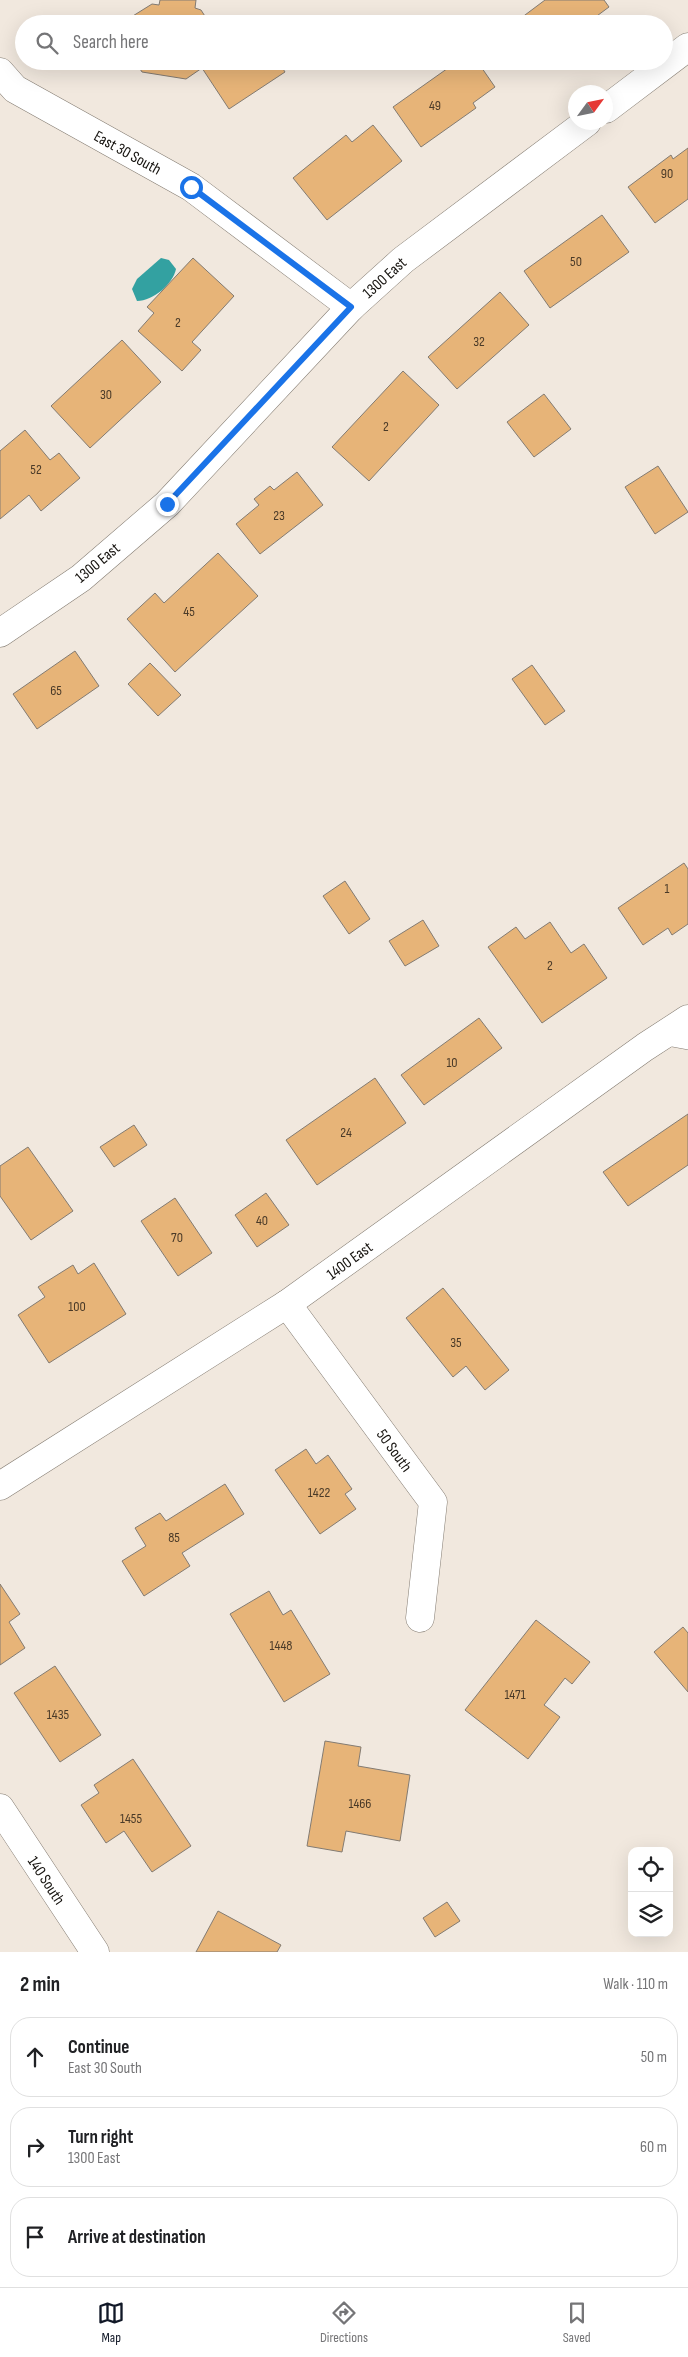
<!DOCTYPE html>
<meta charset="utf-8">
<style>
body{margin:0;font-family:"Sofia Sans Condensed",sans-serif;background:#f6f6f6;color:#202124}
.controls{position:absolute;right:15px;bottom:15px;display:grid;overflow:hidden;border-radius:10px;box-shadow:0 5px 20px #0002}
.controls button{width:45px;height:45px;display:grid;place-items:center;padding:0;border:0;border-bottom:1px solid #e0e0e0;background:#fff;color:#202124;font:25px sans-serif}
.compass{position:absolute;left:568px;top:85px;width:45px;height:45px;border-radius:50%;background:#fff;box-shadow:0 5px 20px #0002;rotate:57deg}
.stop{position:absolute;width:15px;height:15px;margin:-11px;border:4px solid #1a73e8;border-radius:50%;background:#fff}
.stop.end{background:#1a73e8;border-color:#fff;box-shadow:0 1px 5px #0008}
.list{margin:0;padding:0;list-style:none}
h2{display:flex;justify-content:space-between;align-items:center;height:65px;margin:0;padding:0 20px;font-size:21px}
h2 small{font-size:16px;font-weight:400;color:#757577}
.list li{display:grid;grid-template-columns:32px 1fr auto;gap:15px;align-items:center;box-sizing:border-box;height:80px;margin:0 10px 10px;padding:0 10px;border:1px solid #e0e0e0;border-radius:20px}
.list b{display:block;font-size:19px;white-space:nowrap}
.list p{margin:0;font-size:16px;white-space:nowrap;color:#757577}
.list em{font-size:16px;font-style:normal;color:#757577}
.icon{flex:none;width:28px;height:28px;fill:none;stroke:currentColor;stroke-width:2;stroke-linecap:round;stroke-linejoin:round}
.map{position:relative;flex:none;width:688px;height:1952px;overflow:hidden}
.search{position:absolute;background:#fff;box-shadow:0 5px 20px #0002;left:15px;right:15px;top:15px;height:55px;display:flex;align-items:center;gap:12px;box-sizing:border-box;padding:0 18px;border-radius:28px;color:#757577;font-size:19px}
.sheet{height:335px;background:#fff}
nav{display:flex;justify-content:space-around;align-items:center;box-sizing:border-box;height:70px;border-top:1px solid #e0e0e0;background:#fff;font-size:14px;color:#757577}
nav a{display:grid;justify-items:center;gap:2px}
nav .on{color:#111827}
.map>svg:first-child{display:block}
</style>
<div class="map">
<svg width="688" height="1952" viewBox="0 0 688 1952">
<rect width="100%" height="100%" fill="#f1e8de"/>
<!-- water -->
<path fill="#33a1a1" d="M161,258L169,260L176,269C173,284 153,301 137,301L132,289L137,279Z"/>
<!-- building -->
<g fill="#e7b478" stroke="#837b72">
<polygon points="160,0 196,0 195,8 201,10 210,24 120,24 152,4 159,5"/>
<polygon points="545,0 604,0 609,7 586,24 513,24"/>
<polygon points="135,61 278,61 285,72 229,109 202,68 186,79 142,72"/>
<polygon points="458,61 477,61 495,87 473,103 476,108 421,147 393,107"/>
<polygon points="524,61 535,61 528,67"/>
<polygon points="373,125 402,161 327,220 293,178 346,135 352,142"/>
<polygon points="688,148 688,199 655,223 628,187 671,155 673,159"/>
<polygon points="602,215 629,252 550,308 524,271"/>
<polygon points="193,258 234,296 192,342 201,350 182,371 138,331 154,313 147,307"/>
<polygon points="500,292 529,325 457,389 428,357"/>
<polygon points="122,340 161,382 90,448 51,406"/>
<polygon points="403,371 439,405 369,481 332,447"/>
<polygon points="544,394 571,429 534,457 507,422"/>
<polygon points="25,430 50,460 59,453 80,478 41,511 29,495 0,519 0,451"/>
<polygon points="658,466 688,512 655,534 625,487"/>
<polygon points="297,472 323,505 260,554 236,524 259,505 254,499 270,486 274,490"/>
<polygon points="218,553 258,596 175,672 127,619 155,593 164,603"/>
<polygon points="75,651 99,686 37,729 13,694"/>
<polygon points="150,663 181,695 158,716 128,684"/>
<polygon points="532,665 565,711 545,725 512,679"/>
<polygon points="684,863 688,869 688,924 672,935 668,928 643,945 618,908"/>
<polygon points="345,881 370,919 349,934 323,896"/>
<polygon points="423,920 439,946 405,966 389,941"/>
<polygon points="550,922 571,953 584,944 607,978 542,1023 488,947 516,927 525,939"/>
<polygon points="479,1018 502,1048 424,1105 401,1075"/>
<polygon points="375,1078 406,1123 317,1185 286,1140"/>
<polygon points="688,1114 688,1165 628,1206 603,1172"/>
<polygon points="134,1125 147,1145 114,1167 100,1147"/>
<polygon points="28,1147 73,1211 31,1240 0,1196 0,1166"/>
<polygon points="266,1193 289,1225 257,1247 235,1215"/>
<polygon points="175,1198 212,1253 178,1276 141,1221"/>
<polygon points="94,1263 126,1314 49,1363 18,1315 45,1297 38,1287 73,1265 78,1274"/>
<polygon points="443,1288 509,1370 485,1390 466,1366 453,1377 406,1318"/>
<polygon points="306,1449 316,1464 328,1455 352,1489 345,1494 356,1509 320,1534 275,1470"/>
<polygon points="225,1484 244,1514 182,1553 190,1566 144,1596 122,1561 146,1546 135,1528 160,1513 166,1521"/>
<polygon points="0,1584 20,1614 9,1622 25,1648 0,1665"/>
<polygon points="269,1591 283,1615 291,1610 330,1674 284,1702 230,1614"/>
<polygon points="536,1620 590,1662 572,1684 565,1678 544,1705 560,1717 528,1759 465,1710"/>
<polygon points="683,1627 688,1633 688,1692 654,1652"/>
<polygon points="55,1666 101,1735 60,1762 14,1693"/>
<polygon points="325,1741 361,1747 358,1766 410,1775 400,1841 346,1831 342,1852 307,1846"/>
<polygon points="133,1759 191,1846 152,1872 124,1831 106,1843 81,1805 99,1793 94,1785"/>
<polygon points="447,1902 460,1921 435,1937 423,1918"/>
<polygon points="218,1911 281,1945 277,1952 196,1952"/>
</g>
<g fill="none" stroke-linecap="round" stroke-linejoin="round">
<defs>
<polyline id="lane" points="661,1037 688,1042"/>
<g id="street">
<polyline points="0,72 15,89 191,187 351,307"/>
<polyline points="606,109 688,47"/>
<polyline points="0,633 81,578 167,504 351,307 403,260 587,122"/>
<polyline points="287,1304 433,1502 420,1618"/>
<polyline points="0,1486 287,1304 645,1047 688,1019"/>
<polyline points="0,1808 95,1952"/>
</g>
</defs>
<!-- lane casing -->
<use href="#lane" stroke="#847c72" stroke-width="16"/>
<!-- street casing -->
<use href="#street" stroke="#847c72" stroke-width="29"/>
<!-- lane -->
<use href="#lane" stroke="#fff" stroke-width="15"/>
<!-- street -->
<use href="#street" stroke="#fff" stroke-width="28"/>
</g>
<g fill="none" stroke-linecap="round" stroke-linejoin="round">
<!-- route -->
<polyline stroke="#1a73e8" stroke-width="6" points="167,504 351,307 191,187"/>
</g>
<g text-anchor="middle" stroke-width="5" stroke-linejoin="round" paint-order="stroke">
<!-- number labels -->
<g font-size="14" fill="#4a3a28">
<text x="435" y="110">49</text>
<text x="667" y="178">90</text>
<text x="576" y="266">50</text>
<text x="178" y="327">2</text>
<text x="479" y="346">32</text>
<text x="106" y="399">30</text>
<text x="386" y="431">2</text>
<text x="36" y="474">52</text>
<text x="279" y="520">23</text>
<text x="189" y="616">45</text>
<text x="56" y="695">65</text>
<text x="667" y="893">1</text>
<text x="550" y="970">2</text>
<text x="452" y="1067">10</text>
<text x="346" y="1137">24</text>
<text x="262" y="1225">40</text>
<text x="177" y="1242">70</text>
<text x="77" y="1311">100</text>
<text x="456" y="1347">35</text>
<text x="319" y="1497">1422</text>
<text x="174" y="1542">85</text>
<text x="281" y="1650">1448</text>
<text x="515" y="1699">1471</text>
<text x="58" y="1719">1435</text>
<text x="360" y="1808">1466</text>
<text x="131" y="1823">1455</text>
</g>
<!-- street labels -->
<g font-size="16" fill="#15120e" stroke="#fff">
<text transform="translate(128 152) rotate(29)" y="6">East 30 South</text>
<text transform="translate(384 277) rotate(-42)" y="6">1300 East</text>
<text transform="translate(97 562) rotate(-40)" y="6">1300 East</text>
<text transform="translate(349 1260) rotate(-36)" y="6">1400 East</text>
<text transform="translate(395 1450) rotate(54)" y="6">50 South</text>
<text transform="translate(47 1880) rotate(57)" y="6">140 South</text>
</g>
</g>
</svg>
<div class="controls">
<button><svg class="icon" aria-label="locate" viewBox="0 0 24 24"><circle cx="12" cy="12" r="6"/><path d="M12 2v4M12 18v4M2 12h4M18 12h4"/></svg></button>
<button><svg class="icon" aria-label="layers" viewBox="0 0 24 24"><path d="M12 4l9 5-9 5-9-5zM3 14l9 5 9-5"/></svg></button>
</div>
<svg class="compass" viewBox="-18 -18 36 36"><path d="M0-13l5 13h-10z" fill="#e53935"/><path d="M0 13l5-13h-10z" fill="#757577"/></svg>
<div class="stop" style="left:191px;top:187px"></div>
<div class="stop end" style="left:167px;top:504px"></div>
<div class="search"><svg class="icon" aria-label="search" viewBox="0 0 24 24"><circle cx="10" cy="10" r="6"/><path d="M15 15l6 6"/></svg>Search here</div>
</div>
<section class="sheet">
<h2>2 min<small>Walk · 110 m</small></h2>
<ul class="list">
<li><svg class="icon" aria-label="ahead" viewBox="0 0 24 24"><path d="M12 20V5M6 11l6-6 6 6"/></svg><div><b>Continue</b><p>East 30 South</p></div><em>50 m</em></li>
<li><svg class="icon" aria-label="right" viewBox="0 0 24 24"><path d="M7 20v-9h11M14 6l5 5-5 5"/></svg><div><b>Turn right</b><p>1300 East</p></div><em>60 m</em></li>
<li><svg class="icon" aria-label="arrive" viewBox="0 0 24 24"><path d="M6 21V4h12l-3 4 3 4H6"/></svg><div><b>Arrive at destination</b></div></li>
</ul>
</section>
<nav>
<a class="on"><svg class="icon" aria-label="map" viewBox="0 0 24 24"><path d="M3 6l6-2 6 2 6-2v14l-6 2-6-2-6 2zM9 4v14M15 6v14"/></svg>Map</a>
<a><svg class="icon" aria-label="directions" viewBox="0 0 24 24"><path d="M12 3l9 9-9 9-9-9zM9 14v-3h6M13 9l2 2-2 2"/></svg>Directions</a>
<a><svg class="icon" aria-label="saved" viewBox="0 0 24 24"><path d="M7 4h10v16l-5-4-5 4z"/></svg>Saved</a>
</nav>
